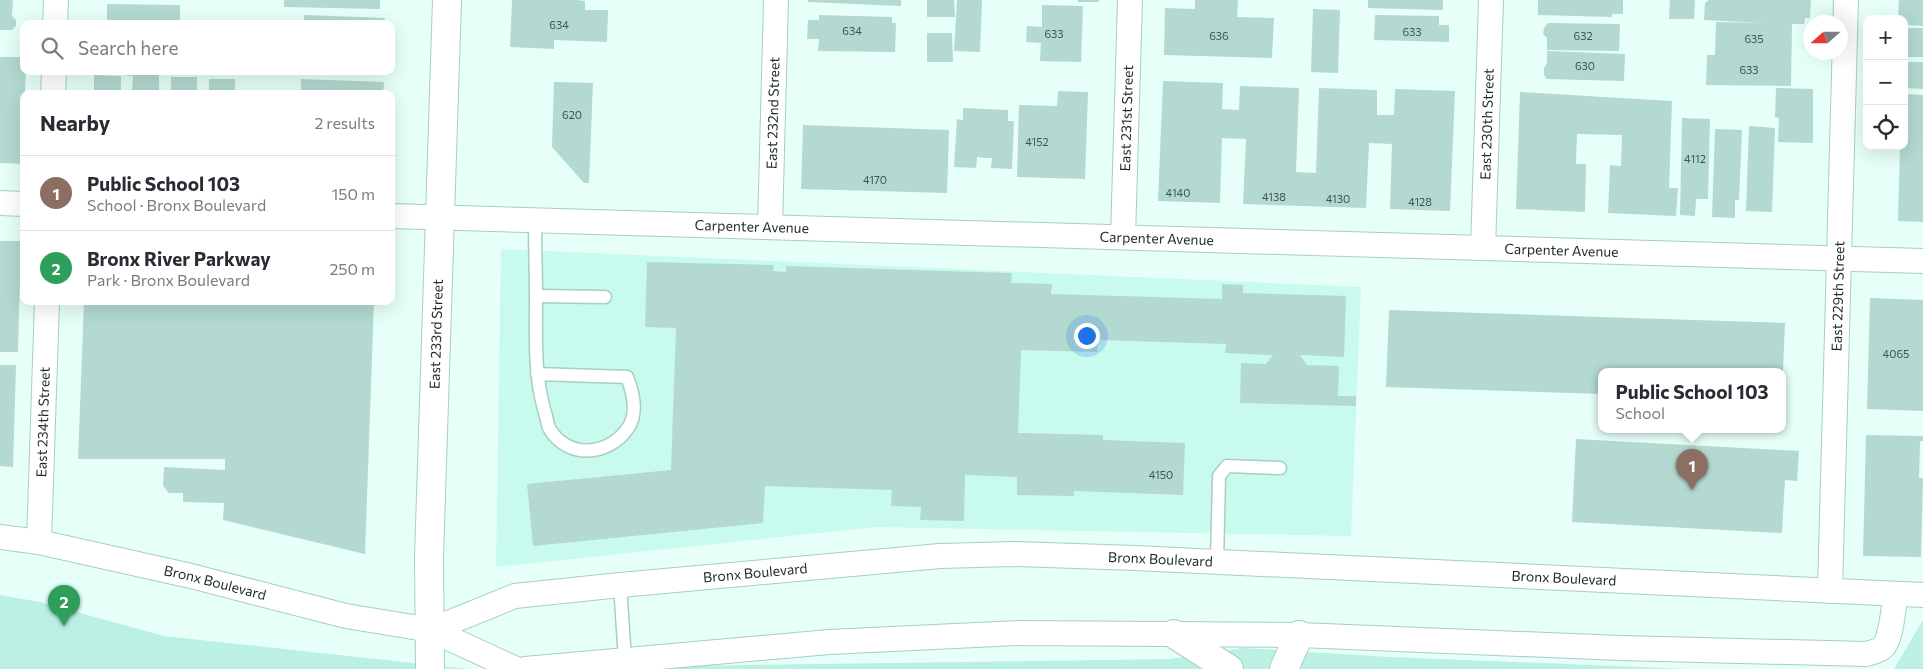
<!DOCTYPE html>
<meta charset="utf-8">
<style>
body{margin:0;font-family:Commissioner,sans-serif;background:#f7f7f7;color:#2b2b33}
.controls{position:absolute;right:15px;top:15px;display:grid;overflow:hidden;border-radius:10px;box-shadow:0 5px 20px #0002}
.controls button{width:45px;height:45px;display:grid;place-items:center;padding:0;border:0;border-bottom:1px solid #e1e1e2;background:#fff;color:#2b2b33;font:25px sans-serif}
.compass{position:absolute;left:1803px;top:15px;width:45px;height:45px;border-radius:50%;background:#fff;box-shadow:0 5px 20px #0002;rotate:249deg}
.you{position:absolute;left:1086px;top:335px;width:18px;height:18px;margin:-12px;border:4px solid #fff;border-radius:50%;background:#1a73e8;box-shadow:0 0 0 8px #1a73e833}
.badge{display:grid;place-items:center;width:32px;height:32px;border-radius:50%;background:#ab45a9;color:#fff;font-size:16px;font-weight:700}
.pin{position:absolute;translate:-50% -41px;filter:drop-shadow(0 1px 2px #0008)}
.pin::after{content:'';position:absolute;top:26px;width:18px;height:15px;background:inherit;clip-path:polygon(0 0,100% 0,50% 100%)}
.popup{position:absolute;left:1598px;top:368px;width:188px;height:65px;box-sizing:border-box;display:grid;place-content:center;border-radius:10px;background:#fff;filter:drop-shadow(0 1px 4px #0005);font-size:16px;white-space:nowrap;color:#7c7c81}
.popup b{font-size:19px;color:#2b2b33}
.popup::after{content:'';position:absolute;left:50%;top:100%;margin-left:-10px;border:10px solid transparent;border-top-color:#fff}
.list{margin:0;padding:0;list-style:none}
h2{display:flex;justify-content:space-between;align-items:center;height:65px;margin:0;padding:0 20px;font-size:21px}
h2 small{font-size:16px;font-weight:400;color:#7c7c81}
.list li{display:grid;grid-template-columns:32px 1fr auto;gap:15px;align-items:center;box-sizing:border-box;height:75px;padding:0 20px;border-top:1px solid #e1e1e2}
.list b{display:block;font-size:19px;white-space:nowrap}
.list p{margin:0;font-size:16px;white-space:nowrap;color:#7c7c81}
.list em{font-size:16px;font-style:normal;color:#7c7c81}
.icon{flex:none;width:28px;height:28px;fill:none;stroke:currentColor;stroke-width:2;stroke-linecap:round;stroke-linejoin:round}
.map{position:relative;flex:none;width:1923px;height:669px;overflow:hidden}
.search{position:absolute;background:#fff;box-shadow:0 5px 20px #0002;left:20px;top:20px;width:375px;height:55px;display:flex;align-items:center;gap:12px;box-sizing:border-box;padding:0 18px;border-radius:10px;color:#7c7c81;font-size:19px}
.panel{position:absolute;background:#fff;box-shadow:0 5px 20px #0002;left:20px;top:90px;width:375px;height:215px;border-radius:10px}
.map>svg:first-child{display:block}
</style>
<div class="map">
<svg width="1923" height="669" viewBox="0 0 1923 669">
<rect width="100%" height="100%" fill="#e7fff9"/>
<!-- built -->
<polygon fill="#c9faee" points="501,249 1361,287 1351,536 876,527 496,567"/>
<!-- green -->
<g fill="#baf1e4">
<polygon points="0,595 40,602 164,636 469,669 1170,659 1243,648 1391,657 1689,669 0,669"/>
<polygon points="1923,620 1923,669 1894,669"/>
</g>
<!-- building -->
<g fill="#b3d9d0">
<polygon points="0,0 13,0 12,16 16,20 16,26 12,30 0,30"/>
<polygon points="284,0 380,0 380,9 284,7"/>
<polygon points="512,0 576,0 585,1 585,10 608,10 607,42 554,40 554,49 510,47"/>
<polygon points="808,0 901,0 901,6 808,2"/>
<polygon points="927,0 954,0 955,17 927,17"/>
<polygon points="957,0 982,0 980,52 954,51"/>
<rect x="1078" y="0" width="21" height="2"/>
<polygon points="1195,0 1238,0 1237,17 1274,18 1272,58 1164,55 1165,8 1195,9"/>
<polygon points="1368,0 1443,0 1443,10 1368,8"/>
<polygon points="1538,0 1623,0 1623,14 1612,14 1612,17 1538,15"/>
<polygon points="1670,0 1695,0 1694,19 1669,19"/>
<polygon points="1709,0 1811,0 1810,18 1805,18 1804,24 1792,24 1791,86 1706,85 1707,55 1715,55 1716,22 1763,23 1704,20 1705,3"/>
<polygon points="1899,0 1923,0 1923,26 1904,25 1904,19 1898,19"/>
<polygon points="107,4 180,5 180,24 107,23"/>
<polygon points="1042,5 1083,6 1081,62 1040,61 1041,43 1026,42 1027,26 1042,27"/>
<polygon points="1313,9 1340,10 1338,73 1311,72"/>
<polygon points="304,15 385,18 385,24 304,24"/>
<polygon points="819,15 892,17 892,23 896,23 895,52 818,51 819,39 807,39 808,20 819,20"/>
<polygon points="1375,15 1439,16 1439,25 1449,25 1449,42 1374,40"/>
<polygon points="1548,23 1620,24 1619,51 1547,50 1547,38 1543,34 1544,28"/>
<rect x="1904" y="28" width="19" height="29"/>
<polygon points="927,33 952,33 953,62 927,62"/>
<polygon points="1547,51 1625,54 1624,81 1546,79 1544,74 1544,68 1547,63"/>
<polygon points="0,57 24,57 24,71 26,71 25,94 24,94 23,164 0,163"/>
<polygon points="1904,62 1923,62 1923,89 1904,88"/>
<polygon points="123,71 159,71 159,94 132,94 133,76 123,75"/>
<polygon points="361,71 383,71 383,74 361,73"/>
<polygon points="94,75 121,76 121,94 94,94"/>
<rect x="171" y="77" width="26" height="17"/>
<rect x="209" y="79" width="26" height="15"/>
<polygon points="301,79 384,82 383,94 301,94"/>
<polygon points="1163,81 1223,83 1222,109 1239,110 1240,86 1299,88 1296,172 1316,173 1319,88 1377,90 1377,115 1394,115 1395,89 1455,91 1450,211 1390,209 1392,144 1369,143 1366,208 1243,204 1246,139 1222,138 1220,203 1158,201"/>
<polygon points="554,82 593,83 589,183 584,183 552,147"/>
<polygon points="1776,88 1813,89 1813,143 1778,142 1779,118 1775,117"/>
<polygon points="1058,91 1088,92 1085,179 1017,177 1019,105 1057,106"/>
<polygon points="1520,92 1672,101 1669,188 1678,188 1676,216 1608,213 1610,165 1621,166 1622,135 1577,134 1576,164 1586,164 1585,212 1516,209"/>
<polygon points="1904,94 1923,95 1923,222 1898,221 1900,146 1904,146"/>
<polygon points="963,108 1008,110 1008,121 1014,121 1012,169 991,168 992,158 985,158 977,157 976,168 954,167 957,119 963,120"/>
<polygon points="1682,118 1710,119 1708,199 1696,199 1695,216 1680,215"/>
<polygon points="803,125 949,130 947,193 801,189"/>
<polygon points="1749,126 1775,128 1772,212 1746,211"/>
<polygon points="1715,129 1742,130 1739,200 1735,200 1735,218 1712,217"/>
<polygon points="0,241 21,241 18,352 0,352"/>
<polygon points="647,262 774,265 773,271 786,272 786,266 1012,273 1011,283 1052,284 1051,294 1222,299 1222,284 1243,285 1243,293 1346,296 1344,357 1300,355 1307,365 1339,366 1338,396 1356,396 1356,406 1240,403 1241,363 1266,364 1273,355 1225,353 1226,344 1098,340 1097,352 1021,350 1018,433 1103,435 1103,440 1185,443 1183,495 1074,491 1074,496 1017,495 1017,477 965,475 964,521 920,520 921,507 891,506 892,490 765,486 763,523 533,546 527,484 671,470 676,328 645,327"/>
<polygon points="1870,298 1923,300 1923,411 1867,409"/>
<polygon points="84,301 374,301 365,554 223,520 224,503 183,502 183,493 169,493 163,486 164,467 225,470 225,459 78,459"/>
<polygon points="1389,310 1785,323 1783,371 1602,371 1602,394 1386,387"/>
<polygon points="0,365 16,365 13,467 0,466"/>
<polygon points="1866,435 1923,436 1923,441 1920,441 1919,478 1923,478 1921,557 1863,556"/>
<polygon points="1576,439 1799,451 1797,481 1785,480 1782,533 1572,522"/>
</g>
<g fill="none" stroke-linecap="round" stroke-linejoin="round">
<defs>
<g id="lane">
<path d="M535,220C535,247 536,273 536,300C536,336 534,374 544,409C546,415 547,422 549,428C567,459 608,457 628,428C638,413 633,392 627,377L537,374"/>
<polyline points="536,296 605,297"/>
<polyline points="1217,562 1219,476 1227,466 1280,468"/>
<polyline points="620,585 625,660"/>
</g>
<g id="street">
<polyline points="55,24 56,0"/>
<polyline points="53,94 54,71"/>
<polyline points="0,203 24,204"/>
<path id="s1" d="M391,216L1923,261"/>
<path id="s2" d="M770,227L776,0"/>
<path id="s3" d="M1123,237L1130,0"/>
<path id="s4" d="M1483,248L1491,0"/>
<path id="s5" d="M0,537L39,542L191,576L346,616L431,630L516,669"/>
<path id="s6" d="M39,542L47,301"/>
<path id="s7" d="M1830,591L1846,0"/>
<path id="s8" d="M431,630L515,596L620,585L940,556L1014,554L1135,558L1923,595"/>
<path d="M525,669L829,642L1019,633L1299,635L1620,648L1866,654C1872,652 1880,651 1884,646C1892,635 1893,608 1896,594"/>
</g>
<g id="primary">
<path id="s9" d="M430,669L429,557L447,0"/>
</g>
<g id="highway">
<polyline points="1174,634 1229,669"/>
<polyline points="1284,669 1299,635"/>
</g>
</defs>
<!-- lane casing -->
<use href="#lane" stroke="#a7cec4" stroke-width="15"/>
<!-- street casing -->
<use href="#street" stroke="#a7cec4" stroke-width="26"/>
<!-- primary casing -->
<use href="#primary" stroke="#a7cec4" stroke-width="30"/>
<!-- highway casing -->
<use href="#highway" stroke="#a7cec4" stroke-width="30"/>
<!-- lane -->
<use href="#lane" stroke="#fff" stroke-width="12"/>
<!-- street -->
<use href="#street" stroke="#fff" stroke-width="24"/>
<!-- primary -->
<use href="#primary" stroke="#fff" stroke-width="28"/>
<!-- highway -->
<use href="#highway" stroke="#fff" stroke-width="28"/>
</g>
<g text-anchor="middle" stroke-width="4" stroke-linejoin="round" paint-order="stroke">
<!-- number labels -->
<g font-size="11" fill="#415650">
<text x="559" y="29">634</text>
<text x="852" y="35">634</text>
<text x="1412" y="36">633</text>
<text x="1054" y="38">633</text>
<text x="1219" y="40">636</text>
<text x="1583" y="40">632</text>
<text x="1754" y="43">635</text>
<text x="1585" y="70">630</text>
<text x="1749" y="74">633</text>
<text x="572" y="119">620</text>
<text x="1037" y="146">4152</text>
<text x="1695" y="163">4112</text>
<text x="875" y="184">4170</text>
<text x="1178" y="197">4140</text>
<text x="1274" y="201">4138</text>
<text x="1338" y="203">4130</text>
<text x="1420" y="206">4128</text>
<text x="1896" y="358">4065</text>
<text x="1161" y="479">4150</text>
</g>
<!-- street labels -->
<g font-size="14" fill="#1b2a26" stroke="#fff">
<text dy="5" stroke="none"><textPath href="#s2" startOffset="114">East 232nd Street</textPath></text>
<text dy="5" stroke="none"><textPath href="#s3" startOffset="119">East 231st Street</textPath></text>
<text dy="5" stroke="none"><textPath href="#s4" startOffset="124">East 230th Street</textPath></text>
<text dy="5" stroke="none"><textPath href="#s1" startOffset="361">Carpenter Avenue</textPath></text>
<text dy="5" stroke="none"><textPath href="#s1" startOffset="766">Carpenter Avenue</textPath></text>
<text dy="5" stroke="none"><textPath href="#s1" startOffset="1171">Carpenter Avenue</textPath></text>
<text dy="5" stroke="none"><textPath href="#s7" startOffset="295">East 229th Street</textPath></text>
<text dy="5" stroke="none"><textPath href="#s9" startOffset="335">East 233rd Street</textPath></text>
<text dy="5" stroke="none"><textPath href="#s6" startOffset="120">East 234th Street</textPath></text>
<text dy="5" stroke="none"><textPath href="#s8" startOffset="738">Bronx Boulevard</textPath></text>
<text dy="5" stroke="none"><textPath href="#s8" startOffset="332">Bronx Boulevard</textPath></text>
<text dy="5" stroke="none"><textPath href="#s8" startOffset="1142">Bronx Boulevard</textPath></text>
<text dy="5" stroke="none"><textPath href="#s5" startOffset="220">Bronx Boulevard</textPath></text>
</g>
</g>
</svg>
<div class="controls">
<button>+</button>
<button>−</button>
<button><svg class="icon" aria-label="locate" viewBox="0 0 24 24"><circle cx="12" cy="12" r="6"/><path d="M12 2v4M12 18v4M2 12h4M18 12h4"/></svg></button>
</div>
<svg class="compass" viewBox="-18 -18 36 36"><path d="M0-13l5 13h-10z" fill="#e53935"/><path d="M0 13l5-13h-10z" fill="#7c7c81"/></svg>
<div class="you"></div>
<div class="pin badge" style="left:1692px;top:490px;background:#8d6e63">1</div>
<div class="popup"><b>Public School 103</b>School</div>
<div class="pin badge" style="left:64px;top:626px;background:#2e9e5b">2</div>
<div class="search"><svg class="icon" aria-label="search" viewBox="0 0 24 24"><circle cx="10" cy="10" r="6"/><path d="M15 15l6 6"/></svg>Search here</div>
<section class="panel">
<h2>Nearby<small>2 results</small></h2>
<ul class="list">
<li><span class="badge" style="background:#8d6e63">1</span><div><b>Public School 103</b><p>School · Bronx Boulevard</p></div><em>150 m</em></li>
<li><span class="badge" style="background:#2e9e5b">2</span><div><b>Bronx River Parkway</b><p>Park · Bronx Boulevard</p></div><em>250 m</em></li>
</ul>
</section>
</div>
